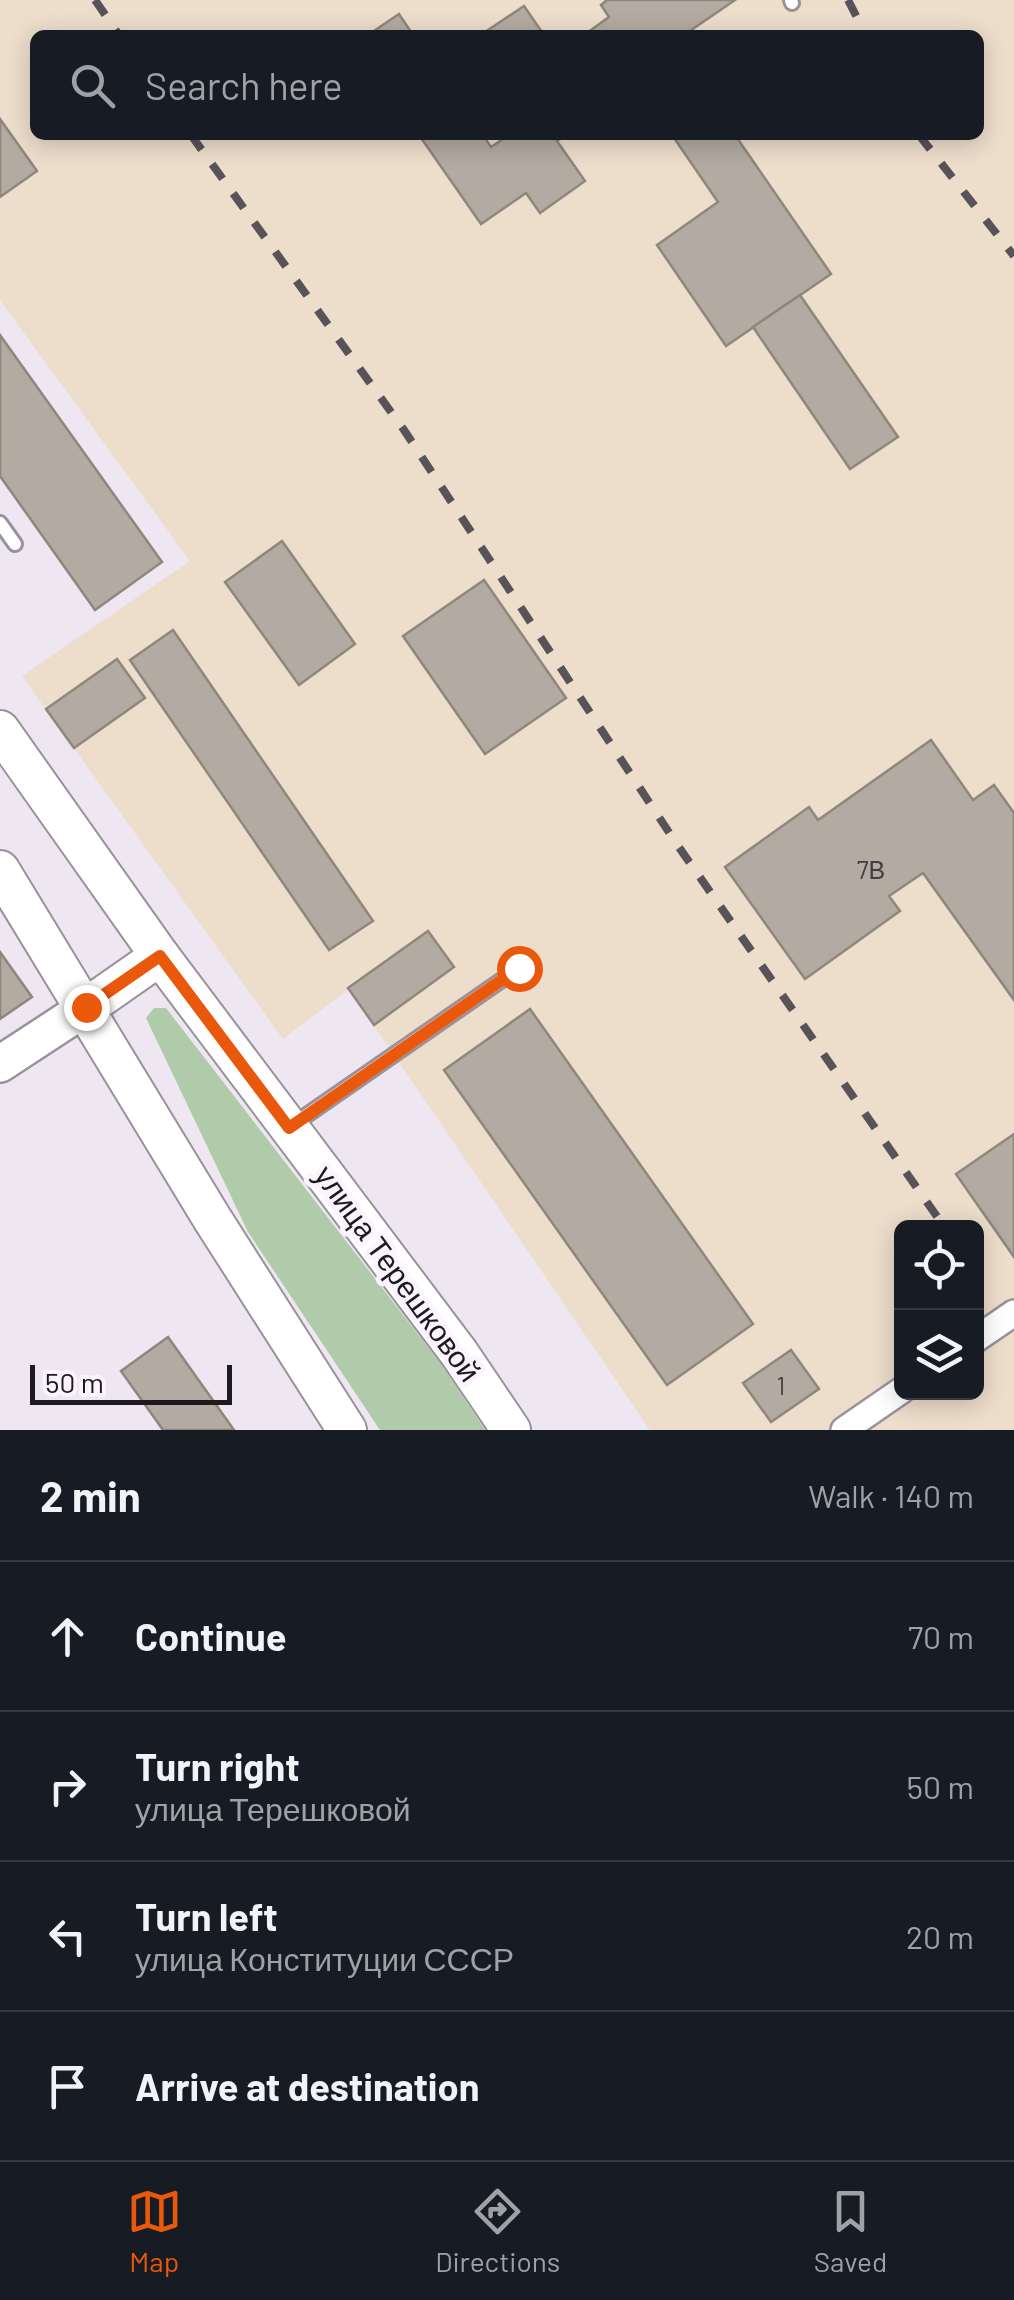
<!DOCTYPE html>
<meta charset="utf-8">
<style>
body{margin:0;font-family:Barlow,sans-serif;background:#242831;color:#f1f3f6}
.controls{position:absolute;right:30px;bottom:30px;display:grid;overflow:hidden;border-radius:15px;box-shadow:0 5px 25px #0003}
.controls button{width:90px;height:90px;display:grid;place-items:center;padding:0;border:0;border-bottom:2px solid #363941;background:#171b24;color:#f1f3f6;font:50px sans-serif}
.scale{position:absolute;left:30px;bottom:25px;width:202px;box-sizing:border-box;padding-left:10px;border:5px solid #1d1a1e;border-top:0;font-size:28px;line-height:35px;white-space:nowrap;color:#1d1a1e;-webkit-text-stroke:8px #fbf4ff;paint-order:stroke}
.stop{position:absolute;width:30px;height:30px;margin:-22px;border:8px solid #ea580c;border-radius:50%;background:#fff}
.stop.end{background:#ea580c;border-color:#fff;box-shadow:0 2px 10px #0008}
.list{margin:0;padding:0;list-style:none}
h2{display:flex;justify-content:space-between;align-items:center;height:130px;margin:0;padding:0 40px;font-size:42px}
h2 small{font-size:32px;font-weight:400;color:#9ea1a6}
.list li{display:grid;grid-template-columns:65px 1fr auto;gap:30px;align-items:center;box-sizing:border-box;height:150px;padding:0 40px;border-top:2px solid #363941}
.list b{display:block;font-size:38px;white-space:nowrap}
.list p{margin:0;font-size:32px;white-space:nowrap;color:#9ea1a6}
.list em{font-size:32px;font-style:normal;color:#9ea1a6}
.icon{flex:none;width:55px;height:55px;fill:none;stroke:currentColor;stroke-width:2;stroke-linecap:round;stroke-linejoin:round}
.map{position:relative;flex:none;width:1014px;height:1430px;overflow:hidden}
.search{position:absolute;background:#171b24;box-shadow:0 5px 25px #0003;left:30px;right:30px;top:30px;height:110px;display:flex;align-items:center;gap:25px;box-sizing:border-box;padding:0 35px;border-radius:15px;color:#9ea1a6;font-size:38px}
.sheet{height:730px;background:#171b24}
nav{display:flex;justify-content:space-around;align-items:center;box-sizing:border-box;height:140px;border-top:2px solid #363941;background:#171b24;font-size:28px;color:#9ea1a6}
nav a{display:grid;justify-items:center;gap:5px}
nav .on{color:#ea580c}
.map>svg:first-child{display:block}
</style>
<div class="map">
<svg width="1014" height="1430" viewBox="0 0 1014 1430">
<rect width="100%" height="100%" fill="#eee6f1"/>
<!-- industrial -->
<path fill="#edddcb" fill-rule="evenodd" d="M0,0H1014V1430H650L349,989L283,1039L22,676L190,561L0,300ZM35,35H979V135H35ZM902,1228H976V1392H902Z"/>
<!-- green -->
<polygon fill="#b0cba9" points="154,1008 166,1008 441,1364 485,1430 380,1430 248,1232 146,1018"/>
<!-- building -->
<g fill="#b3aba1" stroke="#8f877e" stroke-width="2.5">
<polygon points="607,0 735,0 684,35 584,35 609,17 601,5"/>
<polygon points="524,6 544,35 487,35 485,32"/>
<polygon points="399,14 413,35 368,35"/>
<polygon points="0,119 37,171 0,197"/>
<polygon points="419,135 483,135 491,147 509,135 565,135 557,141 585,181 540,213 526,193 481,224"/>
<polygon points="672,135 735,135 831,274 726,346 657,245 718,202"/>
<polygon points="800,295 898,437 850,469 753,327"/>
<polygon points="0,335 162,562 95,610 0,476"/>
<polygon points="282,541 355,644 299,685 225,582"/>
<polygon points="484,580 566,698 485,754 403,636"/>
<polygon points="173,630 373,921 329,950 130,660"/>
<polygon points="117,659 145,698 74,748 46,709"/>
<polygon points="931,740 973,800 994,785 1014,813 1014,1000 923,873 889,896 900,911 805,979 725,867 809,807 818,820"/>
<polygon points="428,931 454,967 374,1025 348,988"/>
<polygon points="0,952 32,997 0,1019"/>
<polygon points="530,1009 753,1324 667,1385 444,1070"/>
<polygon points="1014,1134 1014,1257 956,1174"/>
<polygon points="168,1337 234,1430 163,1430 121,1371"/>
<polygon points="791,1350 819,1389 771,1422 743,1383"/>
</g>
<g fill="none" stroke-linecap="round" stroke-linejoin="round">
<defs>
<g id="lane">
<polyline points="791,0 792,3"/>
<polyline points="0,523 15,544"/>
<polyline points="291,1126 519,968"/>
</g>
<g id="street">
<polyline points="976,1339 1014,1313"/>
<polyline points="844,1430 902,1390"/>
</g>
<polyline id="secondary" points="0,1064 87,1007"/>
<g id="primary">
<polyline points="0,730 160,956 459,1353 511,1430"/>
<polyline points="0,870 213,1220 347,1430"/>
<polyline points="87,1007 160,956"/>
</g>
</defs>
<!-- lane casing -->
<use href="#lane" stroke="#99929c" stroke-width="18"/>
<!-- street casing -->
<use href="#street" stroke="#99929c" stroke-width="30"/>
<!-- secondary casing -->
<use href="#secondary" stroke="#99929c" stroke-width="40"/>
<!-- primary casing -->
<use href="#primary" stroke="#99929c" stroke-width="42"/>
<!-- lane -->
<use href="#lane" stroke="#fff" stroke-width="12"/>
<!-- street -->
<use href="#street" stroke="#fff" stroke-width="25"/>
<!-- secondary -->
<use href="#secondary" stroke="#fff" stroke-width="35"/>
<!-- primary -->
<use href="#primary" stroke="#fff" stroke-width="38"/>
<!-- rail -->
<g stroke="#585359" stroke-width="8" stroke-dasharray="18 18" stroke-linecap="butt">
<polyline points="95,0 119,35"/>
<polyline points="848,0 866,35"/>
<polyline points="191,135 404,430 676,843 945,1228"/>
<polyline points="919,135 1014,256"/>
</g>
</g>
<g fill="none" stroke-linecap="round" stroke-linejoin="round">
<!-- route -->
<polyline stroke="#ea580c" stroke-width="12" points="86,1007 160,956 289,1128 519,968"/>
</g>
<g text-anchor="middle" stroke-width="10" stroke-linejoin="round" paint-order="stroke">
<!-- number labels -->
<g font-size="25" fill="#423e3f">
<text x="871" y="879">7В</text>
<text x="781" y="1395">1</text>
</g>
<!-- street labels -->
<g font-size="30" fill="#1d1a1e" stroke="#fbf4ff">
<text transform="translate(397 1274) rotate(54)" y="10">улица Терешковой</text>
</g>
</g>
</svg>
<div class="controls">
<button><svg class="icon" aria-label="locate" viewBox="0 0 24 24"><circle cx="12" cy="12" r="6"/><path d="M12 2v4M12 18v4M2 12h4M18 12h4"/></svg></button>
<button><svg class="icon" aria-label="layers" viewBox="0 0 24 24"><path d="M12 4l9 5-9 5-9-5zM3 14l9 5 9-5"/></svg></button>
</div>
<div class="scale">50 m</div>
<div class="stop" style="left:519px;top:968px"></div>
<div class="stop end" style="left:86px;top:1007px"></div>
<div class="search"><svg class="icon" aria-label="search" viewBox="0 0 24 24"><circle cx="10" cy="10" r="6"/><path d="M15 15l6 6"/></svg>Search here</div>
</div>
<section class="sheet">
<h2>2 min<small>Walk · 140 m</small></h2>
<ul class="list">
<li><svg class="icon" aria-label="ahead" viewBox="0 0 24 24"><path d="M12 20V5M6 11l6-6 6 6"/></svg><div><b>Continue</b></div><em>70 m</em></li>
<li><svg class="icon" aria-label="right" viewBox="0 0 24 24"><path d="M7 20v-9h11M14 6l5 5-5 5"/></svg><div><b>Turn right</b><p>улица Терешковой</p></div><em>50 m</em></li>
<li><svg class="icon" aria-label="left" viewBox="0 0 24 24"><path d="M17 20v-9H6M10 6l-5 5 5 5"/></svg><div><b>Turn left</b><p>улица Конституции СССР</p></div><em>20 m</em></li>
<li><svg class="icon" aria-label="arrive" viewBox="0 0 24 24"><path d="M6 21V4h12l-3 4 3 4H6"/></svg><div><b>Arrive at destination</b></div></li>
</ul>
</section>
<nav>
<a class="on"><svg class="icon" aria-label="map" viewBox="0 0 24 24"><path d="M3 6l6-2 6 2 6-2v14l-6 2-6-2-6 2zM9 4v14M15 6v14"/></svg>Map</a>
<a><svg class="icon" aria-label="directions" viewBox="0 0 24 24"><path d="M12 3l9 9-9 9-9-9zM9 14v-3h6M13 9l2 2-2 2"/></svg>Directions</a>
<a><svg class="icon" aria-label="saved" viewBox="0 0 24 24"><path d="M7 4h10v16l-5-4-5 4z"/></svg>Saved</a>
</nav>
